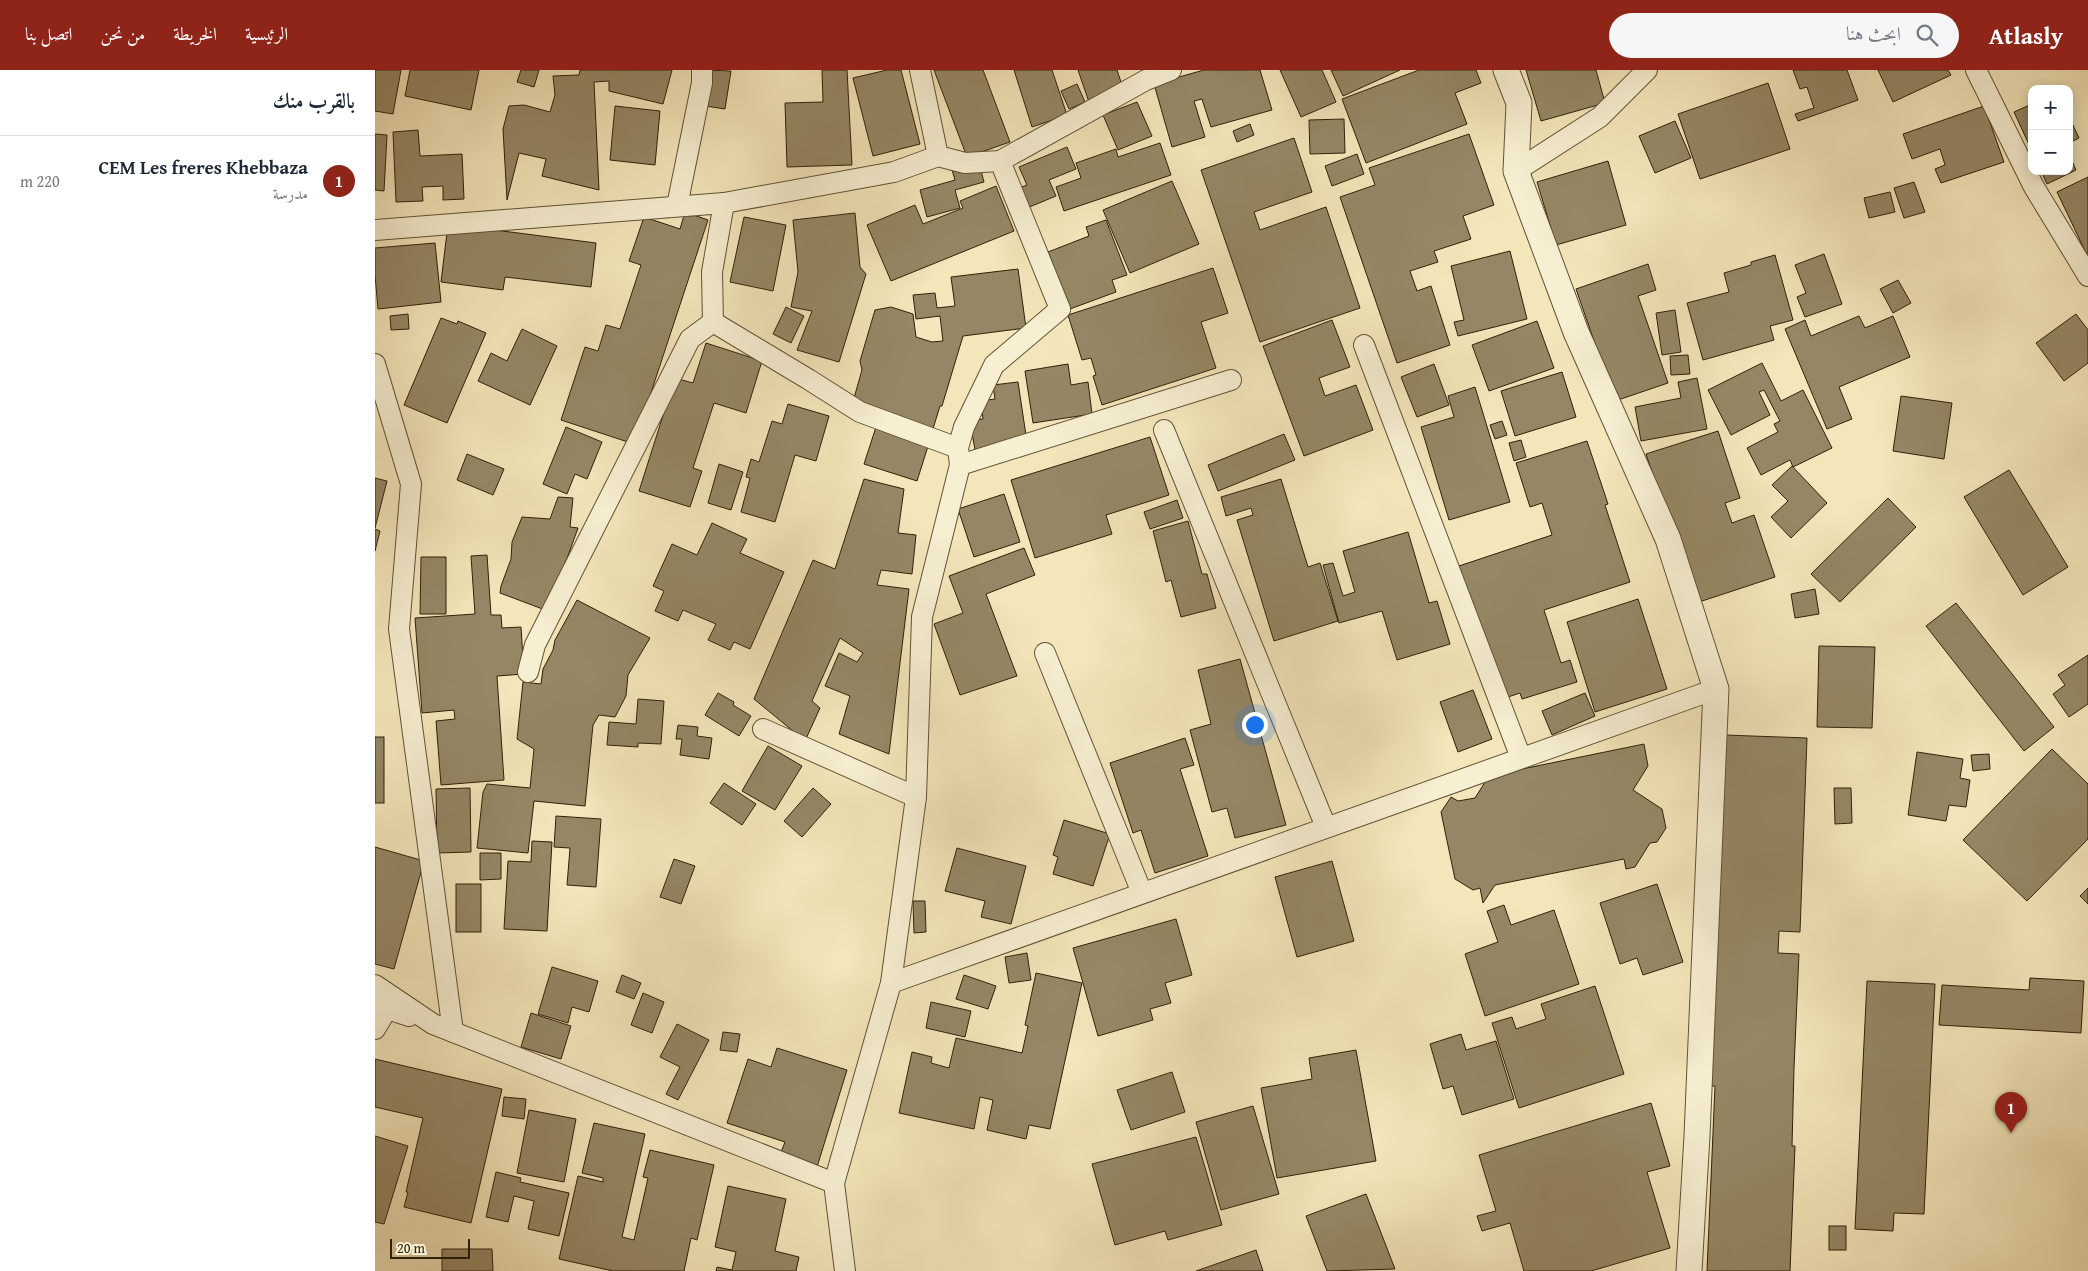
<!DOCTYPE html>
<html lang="ar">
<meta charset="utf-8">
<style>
body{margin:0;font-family:"Gentium Book Plus",Amiri,serif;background:#f6f6f7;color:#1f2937;direction:rtl}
.controls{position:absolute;right:15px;top:15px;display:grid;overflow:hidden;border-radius:10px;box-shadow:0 2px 12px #0003}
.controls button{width:45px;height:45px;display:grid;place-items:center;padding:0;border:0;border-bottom:1px solid #e0e1e3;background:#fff;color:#1f2937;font:25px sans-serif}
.scale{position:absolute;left:15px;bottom:12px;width:80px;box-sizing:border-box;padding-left:5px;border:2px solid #302009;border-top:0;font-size:14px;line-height:18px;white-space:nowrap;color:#302009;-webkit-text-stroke:4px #f7efd2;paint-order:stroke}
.you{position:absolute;left:879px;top:654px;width:18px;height:18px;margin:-12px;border:4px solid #fff;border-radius:50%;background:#1a73e8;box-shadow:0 0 0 8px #1a73e833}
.badge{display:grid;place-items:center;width:32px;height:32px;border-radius:50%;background:#8f2418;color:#fff;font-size:16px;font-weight:700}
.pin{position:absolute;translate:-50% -41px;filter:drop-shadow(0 1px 2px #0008)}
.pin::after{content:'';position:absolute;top:26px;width:18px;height:15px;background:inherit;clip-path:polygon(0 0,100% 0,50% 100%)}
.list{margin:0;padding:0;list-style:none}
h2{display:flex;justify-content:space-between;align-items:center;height:65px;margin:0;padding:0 20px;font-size:21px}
h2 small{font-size:16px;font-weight:400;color:#747a83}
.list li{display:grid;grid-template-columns:32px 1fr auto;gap:15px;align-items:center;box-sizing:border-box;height:90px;padding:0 20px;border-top:1px solid #e0e1e3}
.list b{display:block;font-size:19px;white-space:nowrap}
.list p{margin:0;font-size:16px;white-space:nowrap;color:#747a83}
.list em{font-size:16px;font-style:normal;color:#747a83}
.icon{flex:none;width:28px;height:28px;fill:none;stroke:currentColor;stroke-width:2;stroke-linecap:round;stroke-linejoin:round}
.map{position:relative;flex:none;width:1713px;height:1201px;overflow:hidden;direction:ltr}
header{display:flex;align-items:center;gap:30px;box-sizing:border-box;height:70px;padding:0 25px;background:#8f2418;color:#fff}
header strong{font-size:24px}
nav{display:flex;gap:28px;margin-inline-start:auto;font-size:18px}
.search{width:350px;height:45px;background:#f6f6f7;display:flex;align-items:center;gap:12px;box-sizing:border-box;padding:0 18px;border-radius:28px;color:#747a83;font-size:19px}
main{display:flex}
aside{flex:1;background:#fff}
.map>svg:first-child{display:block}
</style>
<header>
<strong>Atlasly</strong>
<div class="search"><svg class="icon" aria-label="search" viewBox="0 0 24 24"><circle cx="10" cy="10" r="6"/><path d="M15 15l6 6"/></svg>ابحث هنا</div>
<nav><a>الرئيسية</a><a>الخريطة</a><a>من نحن</a><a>اتصل بنا</a></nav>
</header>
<main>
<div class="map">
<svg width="1713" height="1201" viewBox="0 0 1713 1201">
<rect width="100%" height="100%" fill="#f3e6ba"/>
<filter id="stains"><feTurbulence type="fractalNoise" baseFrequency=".004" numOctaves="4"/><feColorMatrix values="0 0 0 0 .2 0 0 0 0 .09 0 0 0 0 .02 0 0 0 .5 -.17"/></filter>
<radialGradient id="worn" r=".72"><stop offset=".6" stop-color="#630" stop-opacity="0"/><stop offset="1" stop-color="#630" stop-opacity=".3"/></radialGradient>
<!-- building -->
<g fill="#958765" stroke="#302009">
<polygon points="0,0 26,0 18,44 0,41"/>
<polygon points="35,0 104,0 96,40 30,26"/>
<polygon points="146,0 164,0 159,17 142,12"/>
<polygon points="205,0 297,0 288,34 234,21 234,11 219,12 224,120 167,106 171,89 144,83 132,130 128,59 134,36 149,35 175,42 180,25 178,6 204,5"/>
<polygon points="330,0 356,1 350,39 324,35"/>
<polygon points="447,0 472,0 477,95 412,97 410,33 448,32"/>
<polygon points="512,0 526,0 545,74 498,86 478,8"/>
<polygon points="559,0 608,0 635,72 592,87"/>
<polygon points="639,0 677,0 692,45 657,57"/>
<polygon points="703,0 742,0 749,21 714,32"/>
<polygon points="829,0 885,0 897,40 836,57 827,29 819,31 830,67 797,77 779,14"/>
<polygon points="905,0 947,0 961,32 926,47"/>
<polygon points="956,0 1025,0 968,26"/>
<polygon points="1044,0 1101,0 1106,13 1080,23 1092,54 991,93 967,29"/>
<polygon points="1151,0 1221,0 1230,33 1166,51"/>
<polygon points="1418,0 1472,0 1483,30 1423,51 1420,44 1439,38 1432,17 1425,19"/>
<polygon points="1503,0 1573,0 1576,5 1518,32"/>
<polygon points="1393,13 1415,79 1325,109 1303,44"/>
<polygon points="702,14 710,32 694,39 686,21"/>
<polygon points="762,32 777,66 743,80 728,45"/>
<polygon points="1657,34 1657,81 1639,42"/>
<polygon points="240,36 285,41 280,95 235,90"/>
<polygon points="1609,36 1629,92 1566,113 1560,99 1570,95 1565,79 1537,89 1528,64"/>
<polygon points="1694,47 1704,68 1694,73"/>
<polygon points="969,49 970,83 935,84 934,50"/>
<polygon points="1300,51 1316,88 1280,103 1264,66"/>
<polygon points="875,54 879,65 862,72 858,61"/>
<polygon points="43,60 45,86 87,84 89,129 68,130 68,116 47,117 48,131 21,132 18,62"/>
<polygon points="0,64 12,65 9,121 0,120"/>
<polygon points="1094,64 1119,135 1088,146 1096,169 1059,181 1063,192 1035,201 1042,221 1056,216 1075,275 1022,293 965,127 1000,115 994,98"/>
<polygon points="919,68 937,122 879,142 885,160 951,137 985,238 885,272 826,100"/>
<polygon points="785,73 796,105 689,141 681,117 706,108 701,93 741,79 743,87"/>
<polygon points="692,77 701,99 674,110 681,126 652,138 644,118 652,115 644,97"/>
<polygon points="982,84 989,104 957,116 950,96"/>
<polygon points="1694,84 1701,100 1672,114 1666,101 1694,101"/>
<polygon points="1233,91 1251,155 1181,175 1162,112"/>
<polygon points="604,93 609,112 580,120 585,138 552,147 545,120 580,110 577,100"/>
<polygon points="1713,107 1713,187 1682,122"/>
<polygon points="797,111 824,174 755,203 728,140"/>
<polygon points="1539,112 1550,142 1529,148 1519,118"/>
<polygon points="621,116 639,161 516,211 492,155 540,135 548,154 588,138 585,131"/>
<polygon points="1515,122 1520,142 1494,148 1489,128"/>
<polygon points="310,142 333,150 259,374 186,350 210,277 223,281 231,255 245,259 266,195 254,191 269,147 305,159"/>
<polygon points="480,143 485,197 491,204 464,292 422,280 437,241 416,237 423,202 418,150"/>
<polygon points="369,147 411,155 398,221 355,212"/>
<polygon points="731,150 752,205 737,210 741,222 695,239 673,182 714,166 711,157"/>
<polygon points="73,154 221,173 216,217 130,207 128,220 66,212"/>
<polygon points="60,173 66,232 3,239 0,205 0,178"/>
<polygon points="1135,181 1152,249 1083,266 1079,252 1089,250 1076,196"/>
<polygon points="1449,184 1467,234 1430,247 1422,227 1431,223 1420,195"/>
<polygon points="1400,185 1418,250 1395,256 1399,270 1328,290 1312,233 1354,222 1349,203 1376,195 1376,192"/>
<polygon points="1273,194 1281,220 1263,226 1293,313 1240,331 1201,219"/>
<polygon points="838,198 853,243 826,252 841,298 727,335 718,306 721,305 716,288 707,290 693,245"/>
<polygon points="643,199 651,258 588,266 567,336 565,336 557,362 477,335 487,300 485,291 500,240 516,237 538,244 541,267 557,272 568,271 565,246 541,249 538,225 560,223 562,238 580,236 576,207"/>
<polygon points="1523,210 1536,233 1518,243 1505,219"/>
<polygon points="411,237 429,246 416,273 398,264"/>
<polygon points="1300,240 1306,282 1287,285 1281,243"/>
<polygon points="33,244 34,259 16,260 15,246"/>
<polygon points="1701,244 1713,260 1713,293 1689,311 1661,273"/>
<polygon points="1484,246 1490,258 1518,246 1535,287 1464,317 1477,349 1452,359 1410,259 1430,250 1436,266"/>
<polygon points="66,248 82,254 83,251 111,263 72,353 29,335"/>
<polygon points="957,250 975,297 944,308 950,326 981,315 998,360 929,386 888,276"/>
<polygon points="1162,251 1179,298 1114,321 1097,275"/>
<polygon points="147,259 182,276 155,335 103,311 116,283 132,291"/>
<polygon points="331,273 387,291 371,343 339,333 318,398 327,401 315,437 264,421 300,308 318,313"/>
<polygon points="1313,285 1315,304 1296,305 1295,286"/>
<polygon points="1387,293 1406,331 1428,320 1457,378 1418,397 1415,390 1386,405 1372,378 1403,362 1399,354 1405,351 1389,320 1384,322 1395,345 1356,365 1333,320"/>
<polygon points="693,294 696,315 713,312 717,344 658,353 650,301"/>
<polygon points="1059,294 1074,335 1042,347 1026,307"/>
<polygon points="1187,302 1201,347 1140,366 1126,321"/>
<polygon points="1322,308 1332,359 1266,371 1260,337 1306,328 1303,312"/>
<polygon points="643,312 652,372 600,380 595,351 608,349 606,331 620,329 618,315"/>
<polygon points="1100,317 1135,432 1074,450 1046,357 1079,347 1073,326"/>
<polygon points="1526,326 1577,333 1569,389 1518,381"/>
<polygon points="413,334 454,346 441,391 420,385 400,452 366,442 375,408 371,407 376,389 384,392 397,351 407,354"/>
<polygon points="1127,351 1132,365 1120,369 1115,355"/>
<polygon points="191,357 227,372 212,409 200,404 192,424 168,414"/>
<polygon points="501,357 554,373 542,411 489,394"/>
<polygon points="1343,361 1365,428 1350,433 1357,453 1379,445 1400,507 1321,533 1271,384"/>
<polygon points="909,364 920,390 843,421 833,395"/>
<polygon points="775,367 794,425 731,445 737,464 660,488 636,410"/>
<polygon points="1146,370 1151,387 1139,391 1134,373"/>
<polygon points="1212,371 1233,434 1230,435 1255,512 1169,540 1186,593 1195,590 1202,612 1147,629 1145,623 1127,629 1084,496 1177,465 1167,433 1155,437 1141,393"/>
<polygon points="92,384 129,399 118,425 82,410"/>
<polygon points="344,394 368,402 356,440 333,433"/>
<polygon points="1417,396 1452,433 1416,468 1396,447 1413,431 1397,415"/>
<polygon points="1634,400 1693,497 1648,525 1589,427"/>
<polygon points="0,408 12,411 0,458"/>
<polygon points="489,409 529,419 523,463 541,465 537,504 506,500 502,515 534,519 514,684 464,664 475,626 450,616 464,583 482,592 488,583 465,568 437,631 445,638 430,671 379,629 438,490 460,499"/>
<polygon points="906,409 933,497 945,493 963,551 899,571 862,450 878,445 876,438 851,446 846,427"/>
<polygon points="629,424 645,472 599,487 583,439"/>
<polygon points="183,427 198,428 195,457 203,458 173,541 125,523 126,516 136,489 137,472 147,447 175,449"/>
<polygon points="1513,428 1541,457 1465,532 1436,504"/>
<polygon points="802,430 808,448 775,459 769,442"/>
<polygon points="813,451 827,504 832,504 841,538 806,547 796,510 791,512 778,461"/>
<polygon points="337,453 372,469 365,483 409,502 375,579 359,572 355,580 333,570 341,554 308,540 303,551 280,541 289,521 278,516 297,474 322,485"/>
<polygon points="0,459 5,461 0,481"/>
<polygon points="1033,462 1054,533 1062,531 1075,574 1022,590 1007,541 964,553 948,495 958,493 968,526 980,522 968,481"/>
<polygon points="649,478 660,505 611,524 642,606 585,625 559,554 588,543 574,506"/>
<polygon points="112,485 116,545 126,545 127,558 146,557 149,604 122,606 129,710 66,715 61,651 80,649 79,640 47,643 40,548 100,544 96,486"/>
<polygon points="46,487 71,487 71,544 45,544"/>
<polygon points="1440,519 1444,544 1420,548 1416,524"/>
<polygon points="1263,529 1292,619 1220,642 1192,552"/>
<polygon points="202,530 275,568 253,605 251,626 240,647 224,645 218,655 210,736 159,731 153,783 102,778 108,722 112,714 155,718 159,679 142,669 148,612 166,614 168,599 178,580 180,570"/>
<polygon points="1581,533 1679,657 1649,681 1551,556"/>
<polygon points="1444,576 1500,577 1497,658 1442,657"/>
<polygon points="1713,585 1713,634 1694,647 1678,624 1690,615 1683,605"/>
<polygon points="865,589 911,755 860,768 852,738 837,742 815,660 836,654 823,600"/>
<polygon points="1098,620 1117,669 1083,682 1065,632"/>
<polygon points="343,623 359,632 358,635 376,646 364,666 330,645"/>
<polygon points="1210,623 1220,646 1177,665 1167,641"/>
<polygon points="263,629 289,631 286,674 263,673 263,677 232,675 234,652 261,654"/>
<polygon points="303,655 323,657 322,666 337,668 334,689 305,685 307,669 301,669"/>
<polygon points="1350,665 1432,668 1425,862 1404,861 1403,883 1424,884 1419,998 1417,1076 1420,1076 1415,1201 1332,1201 1340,1016 1336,1016"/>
<rect x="0" y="667" width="9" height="66"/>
<polygon points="810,668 819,695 805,699 833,786 780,803 766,760 758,763 735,693"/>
<polygon points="1269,674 1273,696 1258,720 1287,739 1291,758 1282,772 1275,773 1260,797 1251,799 1249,789 1120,815 1108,833 1105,818 1098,820 1080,809 1066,742 1076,727 1083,731 1100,728 1117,701 1142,696 1147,699"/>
<polygon points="393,676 427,696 400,740 367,721"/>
<polygon points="1677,679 1713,714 1713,769 1652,831 1588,770"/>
<polygon points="1542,682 1588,689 1585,708 1595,710 1591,737 1574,735 1571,751 1533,745"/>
<polygon points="1614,684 1615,699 1598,701 1596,685"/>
<polygon points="349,713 381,734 367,755 335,733"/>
<polygon points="95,718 96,782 62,783 61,719"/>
<polygon points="438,718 456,734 427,767 409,751"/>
<polygon points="1459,718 1476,718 1477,753 1460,754"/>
<polygon points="181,746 226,749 221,817 192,815 195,778 179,777"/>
<polygon points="689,750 735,764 718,816 678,804 683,787 678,785"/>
<polygon points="157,771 177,772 172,861 129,859 133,791 156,792"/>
<polygon points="0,777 49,791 19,899 0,894"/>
<polygon points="582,778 651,796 636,854 606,847 610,831 570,821"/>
<polygon points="105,783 126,783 126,809 105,810"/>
<polygon points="299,789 320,796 306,834 285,827"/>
<polygon points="957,791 979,871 922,887 900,807"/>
<rect x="81" y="814" width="25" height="48"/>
<polygon points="1282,814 1308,892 1268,905 1262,888 1245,894 1225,833"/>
<polygon points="1713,818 1713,834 1705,826"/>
<polygon points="538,831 550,831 551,862 539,863"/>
<polygon points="1129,835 1136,855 1179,840 1204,914 1110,946 1090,884 1123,872 1112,841"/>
<polygon points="801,849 817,905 790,913 796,933 775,939 778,950 723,966 698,878"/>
<polygon points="652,883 656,910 634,913 630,887"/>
<polygon points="177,897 223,911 214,942 197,937 193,953 163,944"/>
<polygon points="661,903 707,913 675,1059 654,1055 651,1069 612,1060 618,1030 605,1027 599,1059 524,1043 537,982 557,987 556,993 574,998 581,968 647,983 653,956 650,955"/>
<polygon points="247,905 266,913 259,929 241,922"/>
<polygon points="589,905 621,916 613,939 581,929"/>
<polygon points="1655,908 1709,911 1706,963 1564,955 1567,915 1654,920"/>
<polygon points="1492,911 1560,914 1549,1144 1519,1143 1518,1161 1480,1159"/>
<polygon points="1220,916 1249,1004 1144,1038 1117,953 1137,947 1141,959 1171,949 1166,934"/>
<polygon points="268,923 289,932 277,963 256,955"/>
<polygon points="556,932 596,941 590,967 551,958"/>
<polygon points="156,943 196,956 186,989 146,977"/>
<polygon points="302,954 334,970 303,1030 291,1024 305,997 285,987"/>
<polygon points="348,962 365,964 362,982 345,980"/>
<polygon points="1086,964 1091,980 1121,971 1139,1029 1087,1045 1078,1016 1068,1019 1055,974"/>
<polygon points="402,978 472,1000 442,1097 405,1085 410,1072 352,1053 373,989 396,997"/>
<polygon points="981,980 1001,1091 902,1108 886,1018 937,1009 934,988"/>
<polygon points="0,989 127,1019 96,1153 29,1137 33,1122 31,1122 48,1048 0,1037"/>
<polygon points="797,1002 810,1042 756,1060 742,1020"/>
<polygon points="129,1027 151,1029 149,1049 127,1046"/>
<polygon points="1276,1033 1295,1096 1272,1102 1295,1178 1216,1201 1149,1201 1135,1153 1107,1161 1102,1146 1121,1141 1104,1085"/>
<polygon points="878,1036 904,1124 846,1140 821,1052"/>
<polygon points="154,1040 201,1049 189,1112 142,1103"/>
<polygon points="219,1053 270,1064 247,1167 259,1170 273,1108 268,1107 275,1080 339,1095 322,1170 316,1168 309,1201 238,1201 184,1189 203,1106 228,1112 228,1108 207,1103"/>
<polygon points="0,1066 33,1076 9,1154 0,1152"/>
<polygon points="821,1067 847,1155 793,1170 790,1161 740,1175 717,1094"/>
<polygon points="121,1102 146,1108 145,1112 194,1123 184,1166 153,1159 159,1131 139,1126 133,1152 111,1147"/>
<polygon points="353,1116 411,1129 400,1181 424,1187 421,1201 341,1201 342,1197 357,1200 361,1182 340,1177"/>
<polygon points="991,1124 1020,1199 952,1201 931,1146"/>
<rect x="1454" y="1156" width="17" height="24"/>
<polygon points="67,1179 117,1179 118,1201 67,1201"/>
<polygon points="881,1180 888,1201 821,1201"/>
</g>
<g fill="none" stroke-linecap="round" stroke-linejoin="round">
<defs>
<g id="minor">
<polyline points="545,0 563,86"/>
<polyline points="1601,0 1659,117 1713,206"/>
<polyline points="1141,101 1225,47 1272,0"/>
<polyline points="349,133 337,202 338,252 433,309 485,342 583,378"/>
<polyline points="302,136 327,13 327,0"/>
<polyline points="0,160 349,133 519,102 563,86 590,93 625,91 771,10 796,0"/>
<polyline points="989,275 1146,688"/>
<polyline points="0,294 36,414 24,559 78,962"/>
<polyline points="789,360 951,757"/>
<polyline points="585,395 856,310"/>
<polyline points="670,583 767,823"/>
<polyline points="153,602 160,575 315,269 338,252"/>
<polyline points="388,659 541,727"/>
<polyline points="516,913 541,727 547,547 585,395 583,378 589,357 619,295 685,239 625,91"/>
<polyline points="0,915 58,954 459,1113 470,1201"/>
<polyline points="0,935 34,946"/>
<polyline points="0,959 12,939"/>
<polyline points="459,1113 516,913 1341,619"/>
</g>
<polyline id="tertiary" points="1131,0 1144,33 1141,101 1201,262 1293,469 1341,619 1322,1066 1314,1201"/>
</defs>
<!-- minor casing -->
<use href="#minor" stroke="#615235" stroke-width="22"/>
<!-- tertiary casing -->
<use href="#tertiary" stroke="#615235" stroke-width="27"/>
<!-- minor -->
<use href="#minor" stroke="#f7efd2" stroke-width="20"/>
<!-- tertiary -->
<use href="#tertiary" stroke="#f7efd2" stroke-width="25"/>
</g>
<rect width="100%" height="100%" filter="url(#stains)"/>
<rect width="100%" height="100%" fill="url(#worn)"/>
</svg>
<div class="controls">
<button>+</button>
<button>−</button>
</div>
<div class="scale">20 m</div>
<div class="you"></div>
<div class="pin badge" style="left:1636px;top:1063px">1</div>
</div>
<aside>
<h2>بالقرب منك<small></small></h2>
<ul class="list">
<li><span class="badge">1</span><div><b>CEM Les freres Khebbaza</b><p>مدرسة</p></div><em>220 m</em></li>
</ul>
</aside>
</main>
